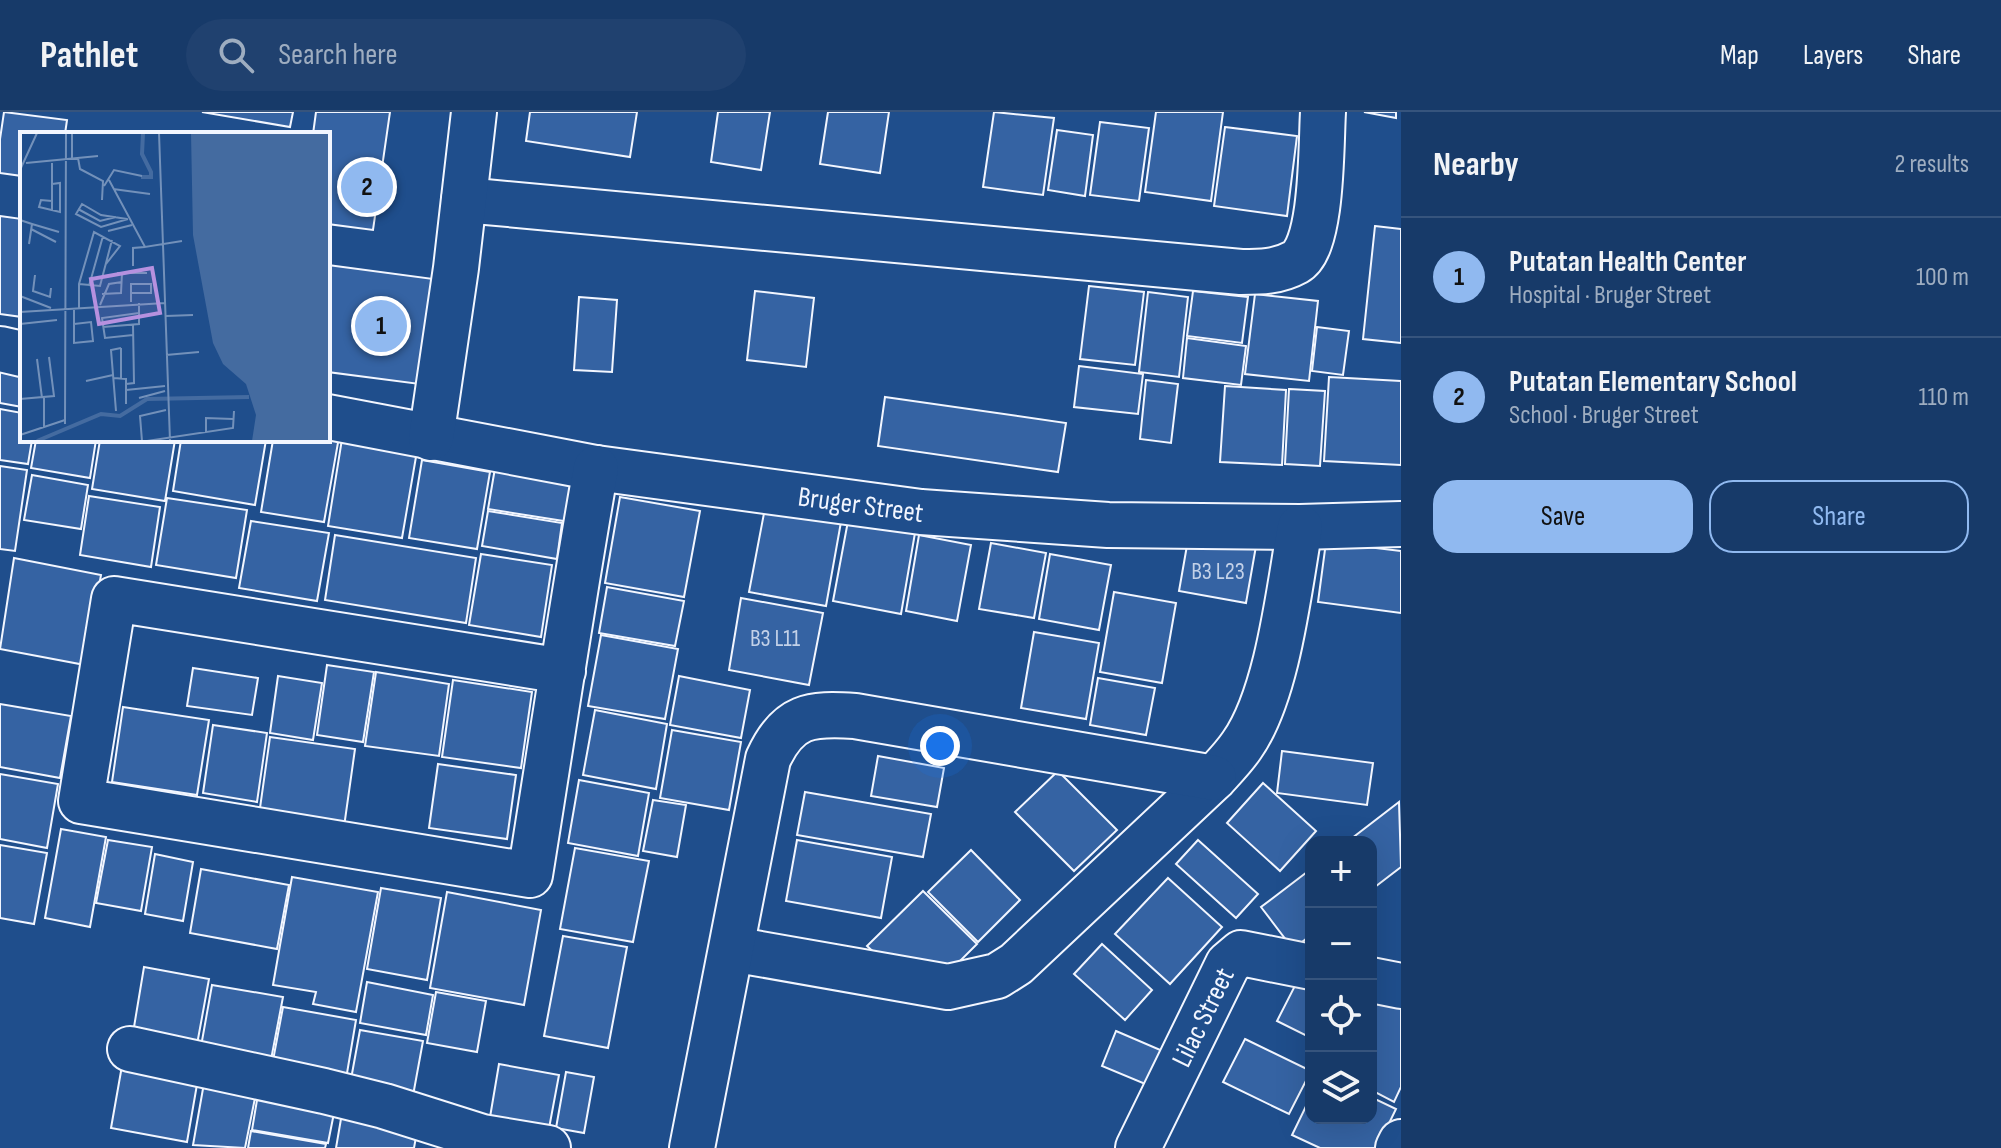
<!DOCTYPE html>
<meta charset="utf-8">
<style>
body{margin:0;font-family:"Sofia Sans Condensed",sans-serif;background:#20416f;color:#f1f3f6}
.controls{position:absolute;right:24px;bottom:24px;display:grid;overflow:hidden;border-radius:16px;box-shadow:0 8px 32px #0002}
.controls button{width:72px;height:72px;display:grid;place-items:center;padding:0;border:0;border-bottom:2px solid #36547d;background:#173a69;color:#f1f3f6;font:40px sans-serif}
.you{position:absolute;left:940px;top:634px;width:28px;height:28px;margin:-20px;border:6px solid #fff;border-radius:50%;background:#1a73e8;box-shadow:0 0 0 12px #1a73e833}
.badge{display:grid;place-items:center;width:52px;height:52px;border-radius:50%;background:#90b9f0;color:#111;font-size:26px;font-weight:700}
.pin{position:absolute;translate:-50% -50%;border:4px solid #fff;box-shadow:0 2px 8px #0006}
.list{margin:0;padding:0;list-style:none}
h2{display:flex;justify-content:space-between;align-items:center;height:104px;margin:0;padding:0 32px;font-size:34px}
h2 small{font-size:26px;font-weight:400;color:#9eadc0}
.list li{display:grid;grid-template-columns:52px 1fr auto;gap:24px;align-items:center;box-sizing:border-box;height:120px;padding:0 32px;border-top:2px solid #36547d}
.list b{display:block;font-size:30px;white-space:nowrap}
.list p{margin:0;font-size:26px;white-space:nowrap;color:#9eadc0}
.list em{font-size:26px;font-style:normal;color:#9eadc0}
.actions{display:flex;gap:16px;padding:24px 32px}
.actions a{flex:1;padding:18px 0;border:2px solid #90b9f0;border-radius:24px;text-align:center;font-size:28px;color:#90b9f0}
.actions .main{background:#90b9f0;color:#111}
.icon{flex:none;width:44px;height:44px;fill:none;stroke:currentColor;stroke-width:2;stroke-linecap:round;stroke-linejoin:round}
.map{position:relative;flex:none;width:1401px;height:1036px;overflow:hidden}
header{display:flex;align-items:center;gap:48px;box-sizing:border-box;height:112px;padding:0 40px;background:#173a69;border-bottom:2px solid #36547d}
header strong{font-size:38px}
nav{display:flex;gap:44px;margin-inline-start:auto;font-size:28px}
.search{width:560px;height:72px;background:#20416f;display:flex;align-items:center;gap:20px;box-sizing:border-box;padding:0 28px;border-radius:44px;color:#9eadc0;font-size:30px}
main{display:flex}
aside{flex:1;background:#173a69}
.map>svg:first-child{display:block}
</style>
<header>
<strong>Pathlet</strong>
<div class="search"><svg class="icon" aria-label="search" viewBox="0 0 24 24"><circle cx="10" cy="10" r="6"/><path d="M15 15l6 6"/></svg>Search here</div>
<nav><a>Map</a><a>Layers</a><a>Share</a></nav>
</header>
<main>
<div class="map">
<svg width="1401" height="1036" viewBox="0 0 1401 1036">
<rect width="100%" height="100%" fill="#1f4e8c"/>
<!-- building -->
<g fill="#3563a3" stroke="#f2f6ff" stroke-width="2">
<polygon points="4,0 67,8 65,22 22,22 22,64 0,61 0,27"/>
<polygon points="202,0 293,0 290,15"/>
<polygon points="316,0 390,0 373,118 328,112 328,22 313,22"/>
<polygon points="530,0 637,0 630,45 526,29"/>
<polygon points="718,0 770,0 761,58 711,50"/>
<polygon points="828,0 889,0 880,61 820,52"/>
<polygon points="994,0 1054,6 1043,83 983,75"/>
<polygon points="1156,0 1223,0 1211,89 1145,80"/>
<polygon points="1364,0 1396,0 1396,6"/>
<polygon points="1100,10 1149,16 1139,89 1090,83"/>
<polygon points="1225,15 1297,24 1287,104 1214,94"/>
<polygon points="1057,18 1093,23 1085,84 1048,78"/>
<polygon points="0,104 22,107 22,205 0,202"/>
<polygon points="1375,114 1401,117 1401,231 1363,227"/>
<polygon points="328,153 441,168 427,273 328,260"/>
<polygon points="1089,174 1144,180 1135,253 1080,247"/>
<polygon points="755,179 814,186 806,255 747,248"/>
<polygon points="1193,179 1248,185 1242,231 1187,224"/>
<polygon points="1148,180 1188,185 1179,265 1139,260"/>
<polygon points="1255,182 1318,189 1309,269 1245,262"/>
<polygon points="579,185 617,188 612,260 574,258"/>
<polygon points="1317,215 1349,219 1343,263 1312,259"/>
<polygon points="1187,226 1246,234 1241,273 1183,266"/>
<polygon points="1079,254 1143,262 1138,302 1074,295"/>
<polygon points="0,255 22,259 22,295 0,291"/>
<polygon points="1329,265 1401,269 1401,353 1324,349"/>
<polygon points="1146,268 1178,272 1171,331 1140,327"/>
<polygon points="1225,274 1286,278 1282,353 1220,350"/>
<polygon points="1289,277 1325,279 1320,354 1285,352"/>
<polygon points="885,285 1066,311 1058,360 878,334"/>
<polygon points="0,297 22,301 22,328 32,328 28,352 0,348"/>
<polygon points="328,323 339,325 324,410 261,400 273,328 328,328"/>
<polygon points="342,327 417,339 402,426 328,414"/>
<polygon points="36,328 96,328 90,366 31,356"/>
<polygon points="100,328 175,328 165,389 92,377"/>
<polygon points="181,328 266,328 255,393 173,379"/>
<polygon points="422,348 490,360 477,437 409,426"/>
<polygon points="0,354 27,358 15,439 0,437"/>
<polygon points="495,356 577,369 570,410 488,397"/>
<polygon points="32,363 88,373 81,417 24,408"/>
<polygon points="89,384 160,395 151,455 80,443"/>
<polygon points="620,385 700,399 684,485 605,471"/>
<polygon points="167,386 247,398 236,466 156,453"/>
<polygon points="765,396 841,410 826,494 749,480"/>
<polygon points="488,399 562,411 557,447 482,434"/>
<polygon points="251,409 329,421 317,489 239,476"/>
<polygon points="848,409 915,421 901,502 833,489"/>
<polygon points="1189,422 1256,434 1246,491 1179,479"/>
<polygon points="335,423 476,446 466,511 325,488"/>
<polygon points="919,423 971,433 957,509 906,499"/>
<polygon points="1326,430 1401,439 1401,501 1318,490"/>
<polygon points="991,431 1046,441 1034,506 979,497"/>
<polygon points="481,442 552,453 541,525 469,513"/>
<polygon points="1050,442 1111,453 1099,518 1039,507"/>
<polygon points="14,446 101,463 85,553 0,537"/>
<polygon points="607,475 684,489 675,534 599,521"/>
<polygon points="1114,480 1176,491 1162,571 1100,560"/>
<polygon points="741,486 823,501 809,573 729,558"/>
<polygon points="1034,520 1099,531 1086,607 1021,596"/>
<polygon points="601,523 678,537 665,607 588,594"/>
<polygon points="327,553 374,560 363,630 317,623"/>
<polygon points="193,556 258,566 252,603 187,594"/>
<polygon points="376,560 449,572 439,644 365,634"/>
<polygon points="278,564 322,571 313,628 270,621"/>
<polygon points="679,564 750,578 741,626 670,613"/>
<polygon points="1098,566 1155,576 1146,623 1090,613"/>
<polygon points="453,568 532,580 521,656 442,645"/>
<polygon points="0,592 71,604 60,666 0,655"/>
<polygon points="123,595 209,608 197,683 112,670"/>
<polygon points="595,598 667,612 656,677 583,663"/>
<polygon points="213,613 267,621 257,690 203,681"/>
<polygon points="672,618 741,630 729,698 660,686"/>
<polygon points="270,625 355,637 344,715 259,703"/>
<polygon points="1282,639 1373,651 1367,693 1277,681"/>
<polygon points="878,644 944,656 937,695 871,684"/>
<polygon points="438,652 516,663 507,727 429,716"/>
<polygon points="1058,659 1117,718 1074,759 1015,700"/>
<polygon points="0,662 58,672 47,736 0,727"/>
<polygon points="579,668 649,681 638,744 568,731"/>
<polygon points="1263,671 1316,719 1280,759 1227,711"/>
<polygon points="805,680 931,702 923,745 797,723"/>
<polygon points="653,688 686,693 677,745 643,739"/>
<polygon points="1399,690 1401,755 1371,778 1371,730 1347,730"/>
<polygon points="61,717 106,725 90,815 45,806"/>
<polygon points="108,728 152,735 141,799 96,791"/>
<polygon points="797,728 892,745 881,806 786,789"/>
<polygon points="1198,728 1258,782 1236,806 1176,752"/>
<polygon points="0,733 47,741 34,812 0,806"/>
<polygon points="575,736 649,749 633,830 560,817"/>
<polygon points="971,738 1020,788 978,830 928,780"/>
<polygon points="155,742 193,750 183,809 145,802"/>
<polygon points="201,757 289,773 277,837 190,821"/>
<polygon points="1311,757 1311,823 1293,837 1261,795"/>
<polygon points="292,765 378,780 356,900 313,892 316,880 273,873"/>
<polygon points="1168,766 1222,815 1170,872 1115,822"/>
<polygon points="381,776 441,786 427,868 367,857"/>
<polygon points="923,779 977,832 950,859 878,844 867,834"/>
<polygon points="447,780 541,798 524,893 430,876"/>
<polygon points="563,824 627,835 608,936 544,924"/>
<polygon points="1102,832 1152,878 1125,908 1074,862"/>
<polygon points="144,855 209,867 196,938 132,927"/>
<polygon points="1303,858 1311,862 1311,926 1277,909"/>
<polygon points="367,870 433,883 426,923 360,911"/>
<polygon points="212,873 283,885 270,953 200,940"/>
<polygon points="436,880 486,889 477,940 427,931"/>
<polygon points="1371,886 1401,894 1401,975 1394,990 1371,978"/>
<polygon points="283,895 356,908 345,973 271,959"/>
<polygon points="360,918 423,929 412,989 349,978"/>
<polygon points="1116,919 1165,940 1150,974 1102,954"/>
<polygon points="1245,927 1311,959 1289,1002 1223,970"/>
<polygon points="123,948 199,961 187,1030 111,1016"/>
<polygon points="499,952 559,963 547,1027 488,1017"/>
<polygon points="566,960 594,965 584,1021 556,1016"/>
<polygon points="204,971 256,981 245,1036 193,1033"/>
<polygon points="258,982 335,996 328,1031 252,1018"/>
<polygon points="1311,984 1311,1006 1371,1006 1371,985 1396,997 1377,1036 1320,1036 1292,1023"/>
<polygon points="342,1001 418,1014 414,1036 336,1036"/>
<polygon points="251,1019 326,1032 325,1036 248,1036"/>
</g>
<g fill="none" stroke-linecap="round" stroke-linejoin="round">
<defs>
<g id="minor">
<path d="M464,88L1241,160C1260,160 1278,160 1296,150C1323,135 1321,31 1323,0"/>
<polyline points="0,237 22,242"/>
<path id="s1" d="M328,305L596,356L921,400L1108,413L1300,415L1401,412"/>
<polyline points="431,326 456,156 474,0"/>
<path d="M563,559L114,487L81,689L530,763C552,627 572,491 596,356"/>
<path d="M732,837L948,875L997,864L1016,852L1214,666C1224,655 1234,645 1242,633C1278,582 1289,477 1300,415"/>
<polyline points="1371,868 1401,874"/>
<polyline points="130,937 324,979 384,994 482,1025 548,1036"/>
<path d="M692,1036L768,647C788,603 810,601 855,604L1214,666"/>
<path id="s2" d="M1138,1036L1228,852L1241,841L1311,855"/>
<polyline points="1398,1036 1401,1030"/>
</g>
</defs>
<!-- minor casing -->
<use href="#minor" stroke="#f2f6ff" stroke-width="48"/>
<!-- minor -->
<use href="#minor" stroke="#1f4e8c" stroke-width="44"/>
</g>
<g text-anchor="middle" stroke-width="6" stroke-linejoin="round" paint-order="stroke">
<!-- number labels -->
<g font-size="24" fill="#c3d1e8">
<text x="1218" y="467">B3 L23</text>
<text x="775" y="534">B3 L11</text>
</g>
<!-- street labels -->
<g font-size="28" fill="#f2f6ff" stroke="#1f4e8c">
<text dy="10" stroke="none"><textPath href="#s1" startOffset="540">Bruger Street</textPath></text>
<text dy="10" stroke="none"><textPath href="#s2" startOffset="146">Lilac Street</textPath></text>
</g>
</g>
<!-- overview -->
<g transform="translate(20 20)">
<rect width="310" height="310" fill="#1f4e8c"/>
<path d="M171,1H310V309H232L236,283L226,252L203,232L193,211L173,103Z" fill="#446ba0"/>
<path fill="none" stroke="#446ba0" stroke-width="4" d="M121,45H131V40L122,22L123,1M17,309L81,282L100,284L127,267L229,265"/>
<path fill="none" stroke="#7391ba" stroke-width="2" d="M52,1V26M139,1L150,309M58,26L60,37L83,49L82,68M6,31L78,24M0,38L17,1M89,48L125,115L162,109M84,54L94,38L122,44M93,57L130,62M32,69L21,68L19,75L40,80V51L32,52M58,77L80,89L96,85M32,79V31M107,87L81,83L62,72L56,82L81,95L108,87M0,88L12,92L9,112M12,92L39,100M11,97L36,110M88,99L112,93M113,134V116L125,115M97,141H127M15,143L13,159L30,165L31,156M59,152L80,154L92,108M69,154L83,104M111,161H131V152H111V170M82,162L101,161L102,141M0,164L31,176M80,173L89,152L102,150M54,177V211L73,209L71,190L54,192M59,177V152L74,100L100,114L86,132M0,180L145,171M146,184L173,183M0,192L37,188M83,195L119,192V171M113,203L85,206L82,186L119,181M101,216V246M146,223L179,220M17,227L22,266M94,246L106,247V272M66,249L93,243M106,252L114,251L113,193M106,258L145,254M24,265V295M119,266L145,259M0,267L34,264L29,225M96,279L91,218L101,216M45,292L46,1M186,301V286L213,287M0,303L45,288M122,309L120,284L146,278M127,309L213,296L214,279"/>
<path fill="#b691df" fill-opacity="0.15" stroke="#b691df" stroke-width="4" d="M132,136L140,181L79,192L71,147Z"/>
<rect width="310" height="310" fill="none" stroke="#f2f6ff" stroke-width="4"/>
</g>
</svg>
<div class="controls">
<button>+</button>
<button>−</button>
<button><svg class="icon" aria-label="locate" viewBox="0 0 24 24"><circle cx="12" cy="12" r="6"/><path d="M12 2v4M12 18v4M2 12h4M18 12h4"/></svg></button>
<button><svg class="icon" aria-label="layers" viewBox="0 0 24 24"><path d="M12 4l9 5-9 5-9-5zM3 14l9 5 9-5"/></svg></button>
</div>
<div class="you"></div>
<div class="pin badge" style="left:381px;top:214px">1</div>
<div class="pin badge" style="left:367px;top:75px">2</div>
</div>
<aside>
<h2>Nearby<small>2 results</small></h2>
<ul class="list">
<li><span class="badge">1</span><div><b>Putatan Health Center</b><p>Hospital · Bruger Street</p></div><em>100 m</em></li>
<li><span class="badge">2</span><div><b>Putatan Elementary School</b><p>School · Bruger Street</p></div><em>110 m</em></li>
</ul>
<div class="actions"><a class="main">Save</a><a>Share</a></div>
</aside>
</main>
